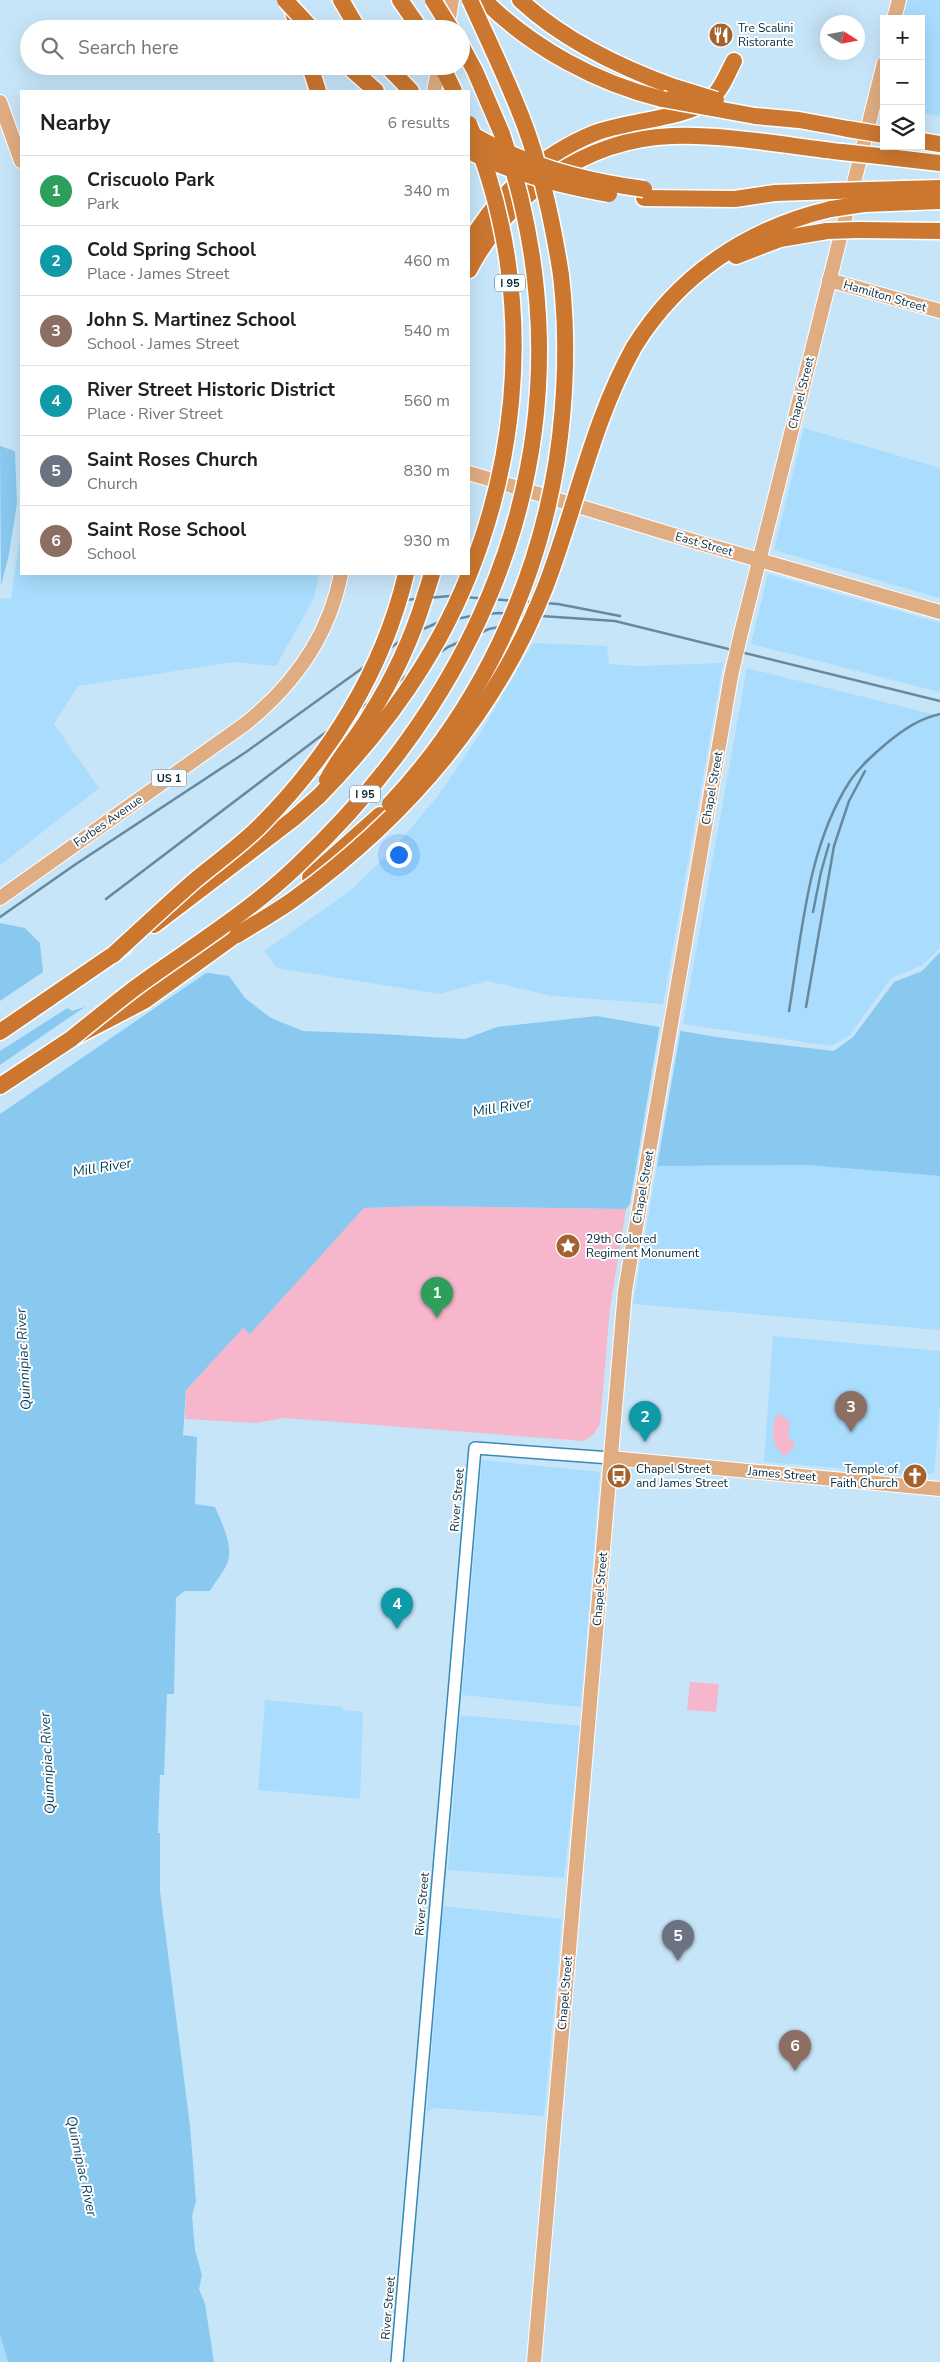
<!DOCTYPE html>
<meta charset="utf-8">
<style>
body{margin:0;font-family:"Nunito Sans",sans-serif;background:#f6f6f6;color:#202124}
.controls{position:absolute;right:15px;top:15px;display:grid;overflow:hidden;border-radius:0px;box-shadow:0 5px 20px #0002}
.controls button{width:45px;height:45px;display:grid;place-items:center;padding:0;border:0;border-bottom:1px solid #e0e0e0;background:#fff;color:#202124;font:25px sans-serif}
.compass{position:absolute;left:820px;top:15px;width:45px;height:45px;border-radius:50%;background:#fff;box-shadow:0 5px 20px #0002;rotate:101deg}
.you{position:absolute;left:398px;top:854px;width:18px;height:18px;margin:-12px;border:4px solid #fff;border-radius:50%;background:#1a73e8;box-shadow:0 0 0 8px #1a73e833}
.badge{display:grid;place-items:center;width:32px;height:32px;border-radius:50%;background:#a3622e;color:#fff;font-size:16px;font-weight:700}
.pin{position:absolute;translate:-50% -41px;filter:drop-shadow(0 1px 2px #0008)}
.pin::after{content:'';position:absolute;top:26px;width:18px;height:15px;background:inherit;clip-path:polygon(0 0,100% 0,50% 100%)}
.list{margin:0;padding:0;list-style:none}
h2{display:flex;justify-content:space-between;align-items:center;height:65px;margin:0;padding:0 20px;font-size:21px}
h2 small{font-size:16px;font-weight:400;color:#757577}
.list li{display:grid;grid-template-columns:32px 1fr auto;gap:15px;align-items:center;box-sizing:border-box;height:70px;padding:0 20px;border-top:1px solid #e0e0e0}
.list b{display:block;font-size:19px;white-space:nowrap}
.list p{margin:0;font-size:16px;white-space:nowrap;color:#757577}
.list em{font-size:16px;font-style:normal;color:#757577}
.icon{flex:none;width:28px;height:28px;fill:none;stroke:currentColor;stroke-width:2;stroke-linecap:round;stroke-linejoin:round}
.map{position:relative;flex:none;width:940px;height:2362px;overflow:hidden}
.search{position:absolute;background:#fff;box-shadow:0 5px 20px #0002;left:20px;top:20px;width:450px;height:55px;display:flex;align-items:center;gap:12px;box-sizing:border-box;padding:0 18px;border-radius:28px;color:#757577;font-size:19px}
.panel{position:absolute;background:#fff;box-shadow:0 5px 20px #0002;left:20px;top:90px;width:450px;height:485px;border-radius:0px}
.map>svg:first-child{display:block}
</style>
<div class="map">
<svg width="940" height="2362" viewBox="0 0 940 2362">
<rect width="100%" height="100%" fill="#c7e5f9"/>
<!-- built -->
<g fill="#a9dcfd">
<polygon points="906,0 940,0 940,116 921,113 921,19 901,19"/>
<polygon points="804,428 940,468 940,598 774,550"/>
<polygon points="21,529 21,574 319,574 314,598 276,666 234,662 78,686 54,724 99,788 0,865 0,598 11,599"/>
<polygon points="768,574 940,623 940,692 751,644"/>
<polygon points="533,643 607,646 609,664 638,666 723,663 663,1004 552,996 487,981 439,994 277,968 264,951 350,891 394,848 438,796 480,734"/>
<polygon points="747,668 940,716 940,948 923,965 891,978 850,1035 831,1046 683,1024"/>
<polygon points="806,1165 940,1176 940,1330 633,1304 657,1166"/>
<polygon points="773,1336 940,1351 940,1404 934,1473 927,1475 764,1462"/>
<polygon points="482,1460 600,1472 581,1707 462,1695"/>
<polygon points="265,1700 343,1707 343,1710 363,1712 360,1799 258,1790"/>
<polygon points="460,1715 581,1726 564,1878 448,1870"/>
<polygon points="443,1906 562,1919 544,2116 434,2108 427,2112"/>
<polygon points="0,2335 8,2362 0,2362"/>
</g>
<!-- green -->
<g fill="#f6b6cc">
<polygon points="422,1206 626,1209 610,1308 600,1424 593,1435 584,1441 285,1418 256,1423 185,1419 186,1390 243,1327 250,1333 364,1208"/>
<path d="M778,1413L790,1422L788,1435L795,1446L785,1456C771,1447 770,1426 778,1413Z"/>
<polygon points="690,1682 719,1684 716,1712 687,1710"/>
</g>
<!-- water -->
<g fill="#89c9f0">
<polygon points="0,446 15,451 17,503 9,554 1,586"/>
<path d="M0,923L25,928L40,943L44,981L56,1001L72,1011L196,971L229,976L245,998L271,1018L303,1031L382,1034L465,1039L497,1027L597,1016L716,1037L834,1051L853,1037L894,982L922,971L940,952V1176L806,1165L658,1166L626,1209L422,1206L364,1208L250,1334L243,1328L186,1390L183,1435L197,1437L195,1504L215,1507C222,1523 234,1546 227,1564C223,1573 215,1582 210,1591H184L176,1598L174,1694H167L164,1775H160L158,1833H160V1891L190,2126L196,2201L192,2216L195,2250L202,2275L199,2289L205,2304L214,2362H8L0,2335Z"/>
</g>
<!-- pier -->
<g fill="#c7e5f9">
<polygon points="195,969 209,971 0,1114 0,1065 92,1002"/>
<polygon points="46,970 46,980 58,1000 69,1007 0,1051 0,1001"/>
<polygon points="660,1024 681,1028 656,1172 629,1209"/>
</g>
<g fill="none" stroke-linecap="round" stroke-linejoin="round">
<defs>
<polyline id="minor" points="397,2362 475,1448 611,1458"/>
<g id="major">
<polyline points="894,19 899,0"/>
<polyline points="447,29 452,0"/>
<polyline points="434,91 439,66"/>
<polyline points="0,102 21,161"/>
<polyline points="829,280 940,311"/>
<polyline points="469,473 700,543 940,612"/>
<polyline points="741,633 884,63"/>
<path d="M0,898L245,724C294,685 329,635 341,574"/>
<polyline points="611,1458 940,1489"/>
<polyline points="534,2362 625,1291 731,676"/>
</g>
<g id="highway">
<polyline points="341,0 358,29"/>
<polyline points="400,0 420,29"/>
<path d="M484,0C532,48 597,83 662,99"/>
<path d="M520,0C563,40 619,67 674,87"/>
<polyline points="291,5 298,29"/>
<polyline points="461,45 475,71 502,134"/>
<polyline points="310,66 318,91"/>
<polyline points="348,66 376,91"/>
<polyline points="387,66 411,91"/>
<polyline points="442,66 454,91"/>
<polyline points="755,116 799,120 848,129"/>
<polyline points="921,141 940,144"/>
<polyline points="879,156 940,163"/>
<polyline points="867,190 940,188"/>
<polyline points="644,198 735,199 775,193 835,191"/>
<polyline points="864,204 940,201"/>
<polyline points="858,230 940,231"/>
<path d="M469,244C496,195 543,154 595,133C625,121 689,118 711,99C722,89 727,74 734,61"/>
<polyline points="736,256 780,239 827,231"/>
<path d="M469,270C509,194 585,139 672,136C727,134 788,146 842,152"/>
<path d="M634,347C679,274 749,228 831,209"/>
<path d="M557,459C566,398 568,336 561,275"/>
<polyline points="425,596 432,574"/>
<polyline points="310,877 380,815"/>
<polyline points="154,925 293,819 319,796"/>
<polyline points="0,1032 124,947"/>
<polyline points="0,1086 71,1039 144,1001 248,926"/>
</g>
</defs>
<!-- minor casing -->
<use href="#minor" stroke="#3789b7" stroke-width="14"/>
<!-- major casing -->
<use href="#major" stroke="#fff" stroke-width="16"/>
<!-- highway casing -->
<use href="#highway" stroke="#fff" stroke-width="19"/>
<!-- minor -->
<use href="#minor" stroke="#fff" stroke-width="11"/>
<!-- major -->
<use href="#major" stroke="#e0ad83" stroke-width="14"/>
<!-- highway -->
<use href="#highway" stroke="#cb7730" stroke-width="16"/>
<!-- rail -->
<g stroke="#68899d" stroke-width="2.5">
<polyline points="405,600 450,596 558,604 620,616"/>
<polyline points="106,899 322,735 448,647 489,629 534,620"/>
<polyline points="813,912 821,872 829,844"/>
<polyline points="0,917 76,864 246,752 407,636 437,623 471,616 498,613 615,621 940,701"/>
<polyline points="806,1007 834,846 849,801 865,771"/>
<path d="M789,1011C802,934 807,847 850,781C860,766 874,754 887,743C904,729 919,719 940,714"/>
</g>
<defs>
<polyline id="major-bridge" points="731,676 741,633"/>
<g id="highway-bridge">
<polyline points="285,0 312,29"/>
<polyline points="433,0 451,29"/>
<path d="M470,0C489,42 509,83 525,126C543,175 553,224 561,275"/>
<polyline points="674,87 716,100"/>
<polyline points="662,99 755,116"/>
<polyline points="848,129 884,135"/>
<path d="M471,134C524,165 583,181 644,189"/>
<polyline points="842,152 879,156"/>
<path d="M475,154C518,175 563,186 609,194"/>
<polyline points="835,191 867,190"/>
<polyline points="831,209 864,204"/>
<polyline points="827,231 858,230"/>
<path d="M327,780C339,757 356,739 369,717C393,679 412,639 425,596"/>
<path d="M319,796C358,756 393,714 422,667C522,507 544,298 469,124"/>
<path d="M390,804C479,709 537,587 557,459"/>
<path d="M237,935C256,923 276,912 294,899C405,818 494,716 545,588C576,508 592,422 634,347"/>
<path d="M113,955C139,931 165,907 192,883C214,864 238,848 259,827C329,757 383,671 406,574"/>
<path d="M71,1039C92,1022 113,1005 135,988C190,948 248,913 297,866C505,670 596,411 502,134"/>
</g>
</defs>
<!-- major-bridge casing -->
<use href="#major-bridge" stroke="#fff" stroke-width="16" stroke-linecap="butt"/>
<!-- highway-bridge casing -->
<use href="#highway-bridge" stroke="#fff" stroke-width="19" stroke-linecap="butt"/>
<!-- major-bridge -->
<use href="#major-bridge" stroke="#e0ad83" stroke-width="14"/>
<!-- highway-bridge -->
<use href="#highway-bridge" stroke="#cb7730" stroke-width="16"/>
</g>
<!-- icons -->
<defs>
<symbol id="restaurant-disc" viewBox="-11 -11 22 22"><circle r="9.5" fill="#a3622e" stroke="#fff"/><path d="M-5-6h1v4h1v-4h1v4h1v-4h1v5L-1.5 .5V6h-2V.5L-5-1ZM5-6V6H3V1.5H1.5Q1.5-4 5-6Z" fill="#fff"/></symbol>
<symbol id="sight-disc" viewBox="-11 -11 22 22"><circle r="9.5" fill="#a3622e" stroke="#fff"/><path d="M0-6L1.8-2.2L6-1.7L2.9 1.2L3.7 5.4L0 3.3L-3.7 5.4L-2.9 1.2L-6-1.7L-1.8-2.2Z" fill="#fff"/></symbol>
<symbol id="bus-disc" viewBox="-11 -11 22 22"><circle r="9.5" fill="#a3622e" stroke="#fff"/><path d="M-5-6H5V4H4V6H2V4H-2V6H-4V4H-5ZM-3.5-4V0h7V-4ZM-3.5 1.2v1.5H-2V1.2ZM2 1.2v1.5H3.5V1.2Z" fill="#fff"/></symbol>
<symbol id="church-disc" viewBox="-11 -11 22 22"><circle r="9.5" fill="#a3622e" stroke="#fff"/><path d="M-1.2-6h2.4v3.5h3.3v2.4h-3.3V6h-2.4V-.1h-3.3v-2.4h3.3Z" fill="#fff"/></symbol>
</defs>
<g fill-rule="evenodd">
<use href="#restaurant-disc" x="707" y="21" width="28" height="28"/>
<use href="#sight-disc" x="554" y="1232" width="28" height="28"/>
<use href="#bus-disc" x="605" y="1462" width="28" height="28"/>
<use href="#church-disc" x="901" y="1462" width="28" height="28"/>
</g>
<g text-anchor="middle" stroke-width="4" stroke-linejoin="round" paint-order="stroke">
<!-- shield labels -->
<g fill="#fff" stroke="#506976" stroke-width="1">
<rect x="495" y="274.5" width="30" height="17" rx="4"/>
<rect x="151.5" y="769.5" width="35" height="17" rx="4"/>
<rect x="350" y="785.5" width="30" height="17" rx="4"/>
</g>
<g font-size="11" font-weight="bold" fill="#05293c">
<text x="510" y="287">I 95</text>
<text x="169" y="782">US 1</text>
<text x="365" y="798">I 95</text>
</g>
<!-- poi labels -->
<g font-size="12" fill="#05293c" stroke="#fff" text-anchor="start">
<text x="738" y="32">Tre Scalini<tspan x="738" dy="14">Ristorante</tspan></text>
<text x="586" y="1243">29th Colored<tspan x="586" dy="14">Regiment Monument</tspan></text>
<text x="636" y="1473">Chapel Street<tspan x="636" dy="14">and James Street</tspan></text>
<text x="898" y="1473" text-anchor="end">Temple of<tspan x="898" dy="14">Faith Church</tspan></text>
</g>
<!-- street labels -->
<g font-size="12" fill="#05293c" stroke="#fff">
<text transform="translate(885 296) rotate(16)" y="4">Hamilton Street</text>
<text transform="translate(801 393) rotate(-76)" y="4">Chapel Street</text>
<text transform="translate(704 544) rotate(16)" y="4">East Street</text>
<text transform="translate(712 788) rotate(-80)" y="4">Chapel Street</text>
<text transform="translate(108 821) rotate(-35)" y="4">Forbes Avenue</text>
<text transform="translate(643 1187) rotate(-80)" y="4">Chapel Street</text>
<text transform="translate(782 1474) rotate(5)" y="4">James Street</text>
<text transform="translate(457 1500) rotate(-85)" y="4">River Street</text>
<text transform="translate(600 1589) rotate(-85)" y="4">Chapel Street</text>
<text transform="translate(422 1904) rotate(-85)" y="4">River Street</text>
<text transform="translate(565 1993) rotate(-85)" y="4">Chapel Street</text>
<text transform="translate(388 2308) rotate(-85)" y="4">River Street</text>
</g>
<!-- water labels -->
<g font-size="14" font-style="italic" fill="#073d58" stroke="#fff">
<text transform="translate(502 1107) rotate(-9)" y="5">Mill River</text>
<text transform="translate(102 1167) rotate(-9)" y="5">Mill River</text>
<text transform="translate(23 1359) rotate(-93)" y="5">Quinnipiac River</text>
<text transform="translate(47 1763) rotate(-93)" y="5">Quinnipiac River</text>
<text transform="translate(82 2166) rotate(78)" y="5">Quinnipiac River</text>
</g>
</g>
</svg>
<div class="controls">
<button>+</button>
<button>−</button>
<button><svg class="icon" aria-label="layers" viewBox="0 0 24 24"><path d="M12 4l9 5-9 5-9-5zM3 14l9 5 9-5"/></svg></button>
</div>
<svg class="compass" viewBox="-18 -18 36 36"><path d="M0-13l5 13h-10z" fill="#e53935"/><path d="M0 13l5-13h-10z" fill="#757577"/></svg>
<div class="you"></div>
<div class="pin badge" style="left:437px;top:1318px;background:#2e9e5b">1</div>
<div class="pin badge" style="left:645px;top:1442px;background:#0f9aa8">2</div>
<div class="pin badge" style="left:851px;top:1432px;background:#8d6e63">3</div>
<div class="pin badge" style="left:397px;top:1629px;background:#0f9aa8">4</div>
<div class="pin badge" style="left:678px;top:1961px;background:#6b7280">5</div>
<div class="pin badge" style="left:795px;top:2071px;background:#8d6e63">6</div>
<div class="search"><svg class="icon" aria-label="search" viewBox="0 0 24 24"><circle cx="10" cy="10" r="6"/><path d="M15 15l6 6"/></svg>Search here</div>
<section class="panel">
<h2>Nearby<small>6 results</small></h2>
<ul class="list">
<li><span class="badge" style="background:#2e9e5b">1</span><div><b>Criscuolo Park</b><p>Park</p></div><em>340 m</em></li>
<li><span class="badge" style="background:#0f9aa8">2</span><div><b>Cold Spring School</b><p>Place · James Street</p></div><em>460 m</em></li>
<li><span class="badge" style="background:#8d6e63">3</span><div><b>John S. Martinez School</b><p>School · James Street</p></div><em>540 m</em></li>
<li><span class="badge" style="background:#0f9aa8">4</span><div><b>River Street Historic District</b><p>Place · River Street</p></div><em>560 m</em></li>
<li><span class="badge" style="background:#6b7280">5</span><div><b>Saint Roses Church</b><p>Church</p></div><em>830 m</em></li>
<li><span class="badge" style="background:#8d6e63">6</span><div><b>Saint Rose School</b><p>School</p></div><em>930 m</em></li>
</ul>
</section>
</div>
